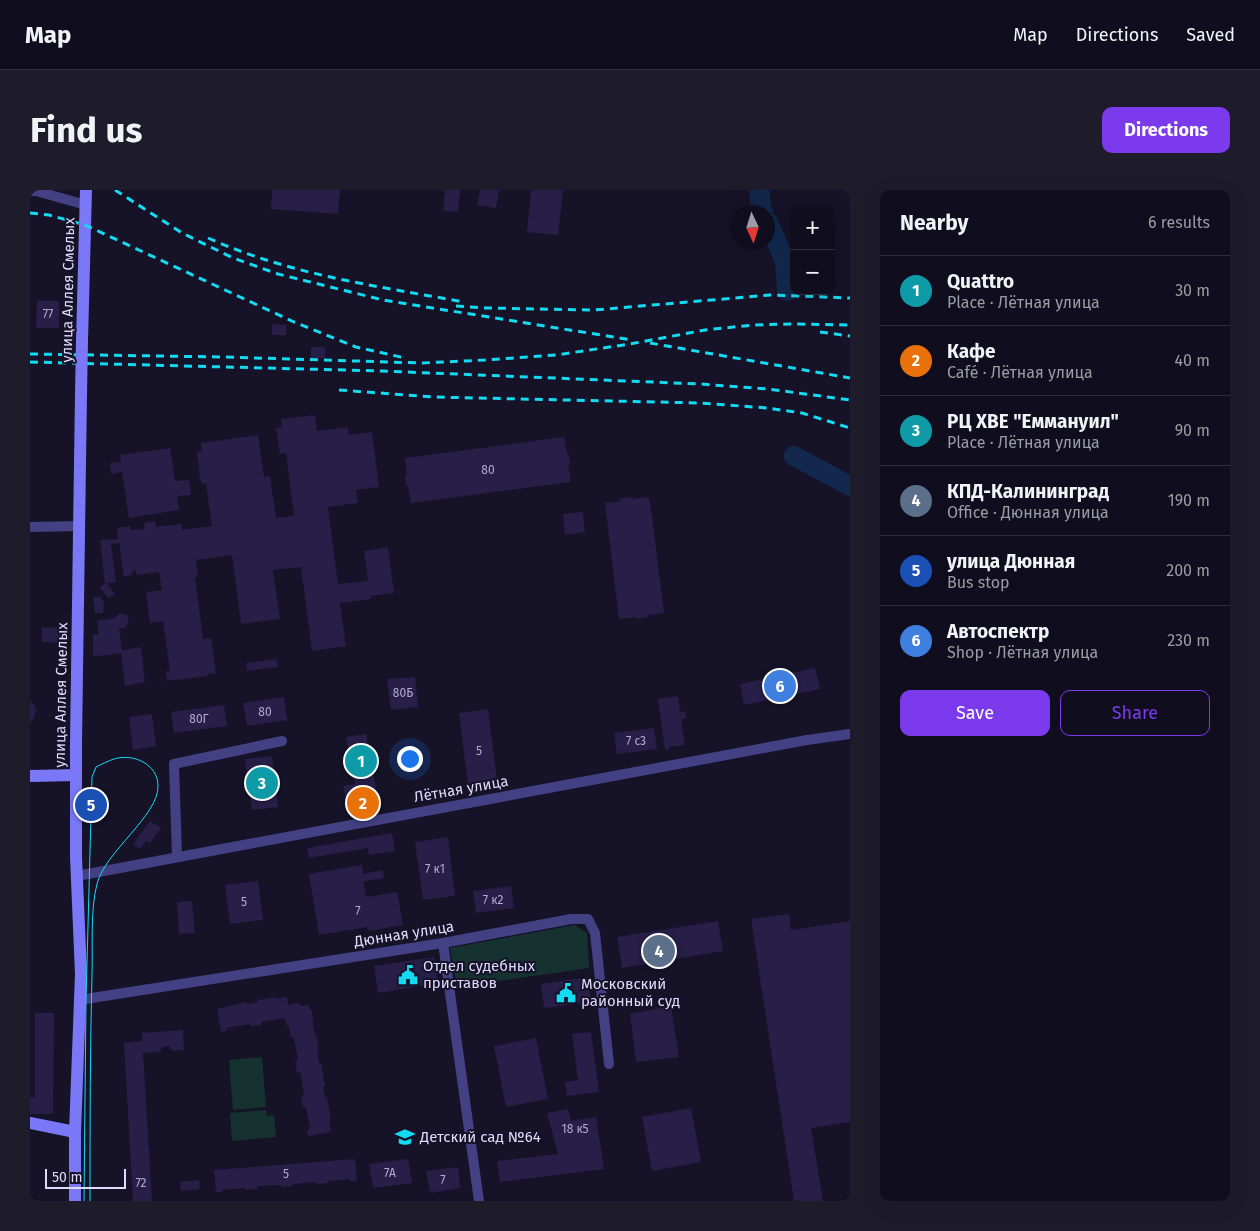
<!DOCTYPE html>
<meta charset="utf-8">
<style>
body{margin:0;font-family:"Fira Sans",sans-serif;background:#1e1c2b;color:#f1f3f6}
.controls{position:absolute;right:15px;top:15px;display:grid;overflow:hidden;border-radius:10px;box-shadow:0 5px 20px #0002}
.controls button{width:45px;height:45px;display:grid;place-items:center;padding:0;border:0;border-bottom:1px solid #302e3c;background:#100e1e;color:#f1f3f6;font:25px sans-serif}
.compass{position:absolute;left:700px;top:15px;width:45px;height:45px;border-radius:50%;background:#100e1e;box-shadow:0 5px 20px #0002;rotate:176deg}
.scale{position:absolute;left:15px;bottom:12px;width:81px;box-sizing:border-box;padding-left:5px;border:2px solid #dfdbfd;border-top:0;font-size:14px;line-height:18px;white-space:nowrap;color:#dfdbfd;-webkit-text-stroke:4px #161228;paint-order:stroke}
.you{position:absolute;left:379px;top:568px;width:18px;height:18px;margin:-12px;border:4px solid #fff;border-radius:50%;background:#1a73e8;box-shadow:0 0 0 8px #1a73e833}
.badge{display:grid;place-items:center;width:32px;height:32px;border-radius:50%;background:#7c3aed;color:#fff;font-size:16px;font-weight:700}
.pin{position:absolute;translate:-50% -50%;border:2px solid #fff;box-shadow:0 1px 5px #0006}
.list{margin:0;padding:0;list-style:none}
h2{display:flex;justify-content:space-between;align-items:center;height:65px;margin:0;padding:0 20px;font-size:21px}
h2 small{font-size:16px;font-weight:400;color:#9c9ca4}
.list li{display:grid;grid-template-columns:32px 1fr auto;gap:15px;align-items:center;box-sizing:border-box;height:70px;padding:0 20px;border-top:1px solid #302e3c}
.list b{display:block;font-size:19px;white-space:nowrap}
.list p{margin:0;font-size:16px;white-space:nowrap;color:#9c9ca4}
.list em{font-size:16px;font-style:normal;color:#9c9ca4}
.actions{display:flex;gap:10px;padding:15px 20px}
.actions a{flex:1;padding:11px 0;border:1px solid #7c3aed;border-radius:10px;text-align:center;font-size:18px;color:#7c3aed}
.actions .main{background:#7c3aed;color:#fff}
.map{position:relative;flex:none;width:820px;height:1011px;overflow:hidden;border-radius:10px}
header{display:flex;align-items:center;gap:30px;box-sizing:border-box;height:70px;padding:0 25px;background:#100e1e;border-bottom:1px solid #302e3c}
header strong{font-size:24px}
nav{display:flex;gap:28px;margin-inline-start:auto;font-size:18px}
.intro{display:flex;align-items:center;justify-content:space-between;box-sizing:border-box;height:120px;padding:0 30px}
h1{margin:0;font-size:35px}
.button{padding:12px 22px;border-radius:10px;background:#7c3aed;color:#fff;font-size:18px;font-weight:700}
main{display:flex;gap:30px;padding:0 30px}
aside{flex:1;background:#100e1e;border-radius:10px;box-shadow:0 5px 20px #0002}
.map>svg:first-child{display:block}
</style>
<header>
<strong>Map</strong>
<nav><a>Map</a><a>Directions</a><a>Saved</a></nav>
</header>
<div class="intro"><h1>Find us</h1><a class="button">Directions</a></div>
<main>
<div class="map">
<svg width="820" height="1011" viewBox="0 0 820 1011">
<rect width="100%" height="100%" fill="#161228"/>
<!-- green -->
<g fill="#153231">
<polygon points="545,735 557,743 559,778 427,797 420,758"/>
<polygon points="232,867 236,917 203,920 199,870"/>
<polygon points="236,920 237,926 244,925 246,947 202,951 200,923"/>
</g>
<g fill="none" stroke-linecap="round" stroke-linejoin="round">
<!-- river -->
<g stroke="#12284c" stroke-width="20">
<polyline points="729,0 731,17 733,22"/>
<polyline points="738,32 755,71 757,101"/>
<polyline points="764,266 820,296"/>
</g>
</g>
<!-- building -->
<g fill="#271f48">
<polygon points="242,0 310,0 308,24 241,19"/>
<polygon points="415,0 430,0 428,22 413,21"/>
<polygon points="450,0 469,0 466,18 447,15"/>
<polygon points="501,0 533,0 528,45 497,42"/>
<polygon points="7,110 29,111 29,138 6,138"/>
<polygon points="242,134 256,135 256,145 242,145"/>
<rect x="281" y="157" width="14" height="11"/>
<polygon points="285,225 287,241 318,237 319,245 342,242 349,297 326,300 328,313 298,317 308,394 338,391 334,361 358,357 364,403 340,406 341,409 310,413 316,456 282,461 271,377 243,380 250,429 211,434 202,365 166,370 168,387 165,387 173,449 181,448 186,483 178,484 178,486 137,491 136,481 140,481 133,431 120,433 116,402 132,400 129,382 106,385 106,380 102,381 102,385 94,387 89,353 81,354 86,392 77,393 85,404 78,408 70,397 75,394 70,350 88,349 87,338 100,336 101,340 115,339 114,333 125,331 126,337 152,334 152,340 182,336 176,293 172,294 170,289 167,262 172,261 171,253 228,245 234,287 240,286 246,328 264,326 256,263 250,264 246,238 252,237 251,229"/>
<polygon points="534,247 537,264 539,264 540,275 538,275 541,292 381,313 378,296 376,296 375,285 377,285 375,268"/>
<polygon points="140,258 145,291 159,290 161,305 147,306 149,320 99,328 92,282 81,284 80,273 91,272 90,265"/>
<polygon points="602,307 602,309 618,307 620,311 634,423 618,425 618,427 606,429 606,427 589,429 575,313 591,311 590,308"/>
<polygon points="553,322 555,342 535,345 533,324"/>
<polygon points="63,407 71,407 71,410 74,410 73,423 65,423"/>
<polygon points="90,423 97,425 99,430 95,438 89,438 92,460 111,457 115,492 95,496 91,463 63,467 63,445 69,444 67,431 84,428"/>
<polygon points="12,437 31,438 30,453 12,452"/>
<polygon points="246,469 248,477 217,481 216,473"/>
<polygon points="785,478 790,499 714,515 710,494"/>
<polygon points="385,487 388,517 361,520 357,489"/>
<polygon points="648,506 650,522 655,521 656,528 651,529 655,555 639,557 639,559 635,560 628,509"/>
<polygon points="254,507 257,530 217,536 213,513"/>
<polygon points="0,510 5,516 6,520 4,528 0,533"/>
<polygon points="194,515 197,536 144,543 141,522"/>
<polygon points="458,519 468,599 439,603 429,523"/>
<polygon points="122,524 126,556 103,560 99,527"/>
<polygon points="624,538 627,559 587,564 584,543"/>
<polygon points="336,544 349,615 318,621 313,596 325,594 316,547"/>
<polygon points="242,566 248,617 222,620 215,569"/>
<polygon points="120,631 131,638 120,653 116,651 110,659 103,654"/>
<polygon points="362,643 365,661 339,665 338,658 279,668 277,658"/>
<polygon points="418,647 425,706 393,710 385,652"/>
<polygon points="332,675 333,684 353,680 354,688 333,692 336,707 367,702 373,735 339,741 338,737 289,745 279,684"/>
<polygon points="228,691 233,730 200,734 195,695"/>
<polygon points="481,696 484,718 446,723 443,701"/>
<polygon points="162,711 165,743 149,744 147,712"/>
<polygon points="759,724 761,740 820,731 820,932 781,938 793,1011 764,1011 721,729"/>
<polygon points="688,731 693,761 592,778 587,747"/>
<polygon points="404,767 408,793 348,803 344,776"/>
<polygon points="558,787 561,812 514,818 511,794"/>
<polygon points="245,807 245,809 257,807 258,815 269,813 270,816 279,815 280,820 282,820 284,844 286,844 289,861 287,861 289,873 291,872 295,896 293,896 295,908 297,907 301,931 299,931 301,942 278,946 277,940 280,939 276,917 273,917 271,906 274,905 270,882 267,883 265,871 268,870 264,847 261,848 259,836 257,836 255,828 231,832 232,835 220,836 220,834 196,838 197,841 191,842 187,819 216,812 217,814 228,812 228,810"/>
<polygon points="641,816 649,867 606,872 600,824"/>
<polygon points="5,823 24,823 23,924 0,924 0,907 5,908"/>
<polygon points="153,840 154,860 143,861 143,859 140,860 140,856 131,857 131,860 128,862 113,863 122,1011 103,1011 94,853 112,851 112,843"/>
<polygon points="561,842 569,902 537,906 535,892 548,890 542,844"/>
<polygon points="506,848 518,909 476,917 464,856"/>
<polygon points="661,918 671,972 622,981 612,927"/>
<polygon points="538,919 541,931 566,927 574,979 470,992 467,971 528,964 517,923"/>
<polygon points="325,969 327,991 320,991 320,989 298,991 298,993 286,994 286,992 263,994 263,996 251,997 251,995 227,996 228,999 216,1000 215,998 192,1000 192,1002 186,1002 184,980"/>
<polygon points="378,969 382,993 343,998 339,974"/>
<polygon points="428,977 430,998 400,1003 396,981"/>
<polygon points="169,990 170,999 151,1001 150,992"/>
</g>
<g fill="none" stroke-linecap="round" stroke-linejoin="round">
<!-- street -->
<g stroke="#434084" stroke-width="10">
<polyline points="0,1 6,1 56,15"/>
<polyline points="0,337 50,336"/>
<polyline points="147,666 144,574 252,551"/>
<polyline points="47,686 777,550 820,544"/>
<polyline points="413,753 449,1011"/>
<polyline points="49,810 413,753 541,729 558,729 565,743 579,874"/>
</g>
<!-- secondary -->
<g stroke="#7b78f7" stroke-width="12">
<polyline points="52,151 56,0"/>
<polyline points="0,586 46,585"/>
<polyline points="0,933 45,942"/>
<polyline points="45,1011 45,942 51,784 46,667 46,553 51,204"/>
</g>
<!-- tram -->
<path stroke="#13dbf1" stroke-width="1" d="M54,1011L56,810L62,587L66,577C72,574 78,571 84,569C103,563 128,574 128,596C129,625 74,663 67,694C60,720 63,757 62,784C60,860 60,935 60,1011"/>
<!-- rail -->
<g stroke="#13dbf1" stroke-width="3" stroke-dasharray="8 6" stroke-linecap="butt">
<polyline points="85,0 152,43 203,68 248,84 353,110 602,150"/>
<polyline points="0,23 19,25 55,35 264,132 326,157 375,168"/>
<path d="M178,48C261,85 346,96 434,112"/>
<polyline points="426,116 456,118 564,120 740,105 820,108"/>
<polyline points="790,142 820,146"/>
<polyline points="620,153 820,188"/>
<polyline points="0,164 194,167 392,173 455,170 526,165 600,154 675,140 723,135 761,134 820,135"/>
<polyline points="0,172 352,181 670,194 738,199 820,210"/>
<polyline points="309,200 403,207 670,213 737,218 772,223 820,238"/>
</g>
<!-- secondary-bridge -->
<polyline stroke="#7b78f7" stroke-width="12" points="51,204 52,151"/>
</g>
<!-- icons -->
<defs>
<symbol id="civic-bare" viewBox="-9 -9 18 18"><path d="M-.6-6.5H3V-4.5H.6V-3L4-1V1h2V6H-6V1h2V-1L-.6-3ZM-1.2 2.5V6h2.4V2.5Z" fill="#13dbf1" stroke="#161228" stroke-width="2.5" paint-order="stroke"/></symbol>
<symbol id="school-bare" viewBox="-9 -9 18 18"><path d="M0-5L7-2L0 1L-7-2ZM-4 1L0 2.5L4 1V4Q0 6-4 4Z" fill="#13dbf1" stroke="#161228" stroke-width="2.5" paint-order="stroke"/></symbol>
</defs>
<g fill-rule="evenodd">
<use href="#civic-bare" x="364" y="771" width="28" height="28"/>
<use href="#civic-bare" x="522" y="789" width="28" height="28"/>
<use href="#school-bare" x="361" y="933" width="28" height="28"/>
</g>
<g text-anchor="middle" stroke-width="4" stroke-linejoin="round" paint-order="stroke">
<!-- number labels -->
<g font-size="12" fill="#b1acd0">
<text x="18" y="128">77</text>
<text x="458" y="284">80</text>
<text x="373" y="507">80Б</text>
<text x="235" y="526">80</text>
<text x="169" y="533">80Г</text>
<text x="606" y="555">7 с3</text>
<text x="449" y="565">5</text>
<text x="405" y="683">7 к1</text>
<text x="463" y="714">7 к2</text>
<text x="214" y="716">5</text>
<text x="328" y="725">7</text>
<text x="545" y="943">18 к5</text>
<text x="360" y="987">7А</text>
<text x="256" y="988">5</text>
<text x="413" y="994">7</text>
<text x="111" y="997">72</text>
</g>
<!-- street labels -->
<g font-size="15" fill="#dfdbfd" stroke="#161228">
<text transform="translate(38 100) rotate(-89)" y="5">улица Аллея Смелых</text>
<text transform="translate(31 505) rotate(-89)" y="5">улица Аллея Смелых</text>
<text transform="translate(431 599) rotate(-10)" y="5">Лётная улица</text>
<text transform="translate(374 744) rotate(-9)" y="5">Дюнная улица</text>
</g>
<!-- poi labels -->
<g font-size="15" fill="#dfdbfd" stroke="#161228" text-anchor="start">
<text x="393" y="781">Отдел судебных<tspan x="393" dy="17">приставов</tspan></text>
<text x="551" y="799">Московский<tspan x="551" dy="17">районный суд</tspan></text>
<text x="390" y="952">Детский сад №64</text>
</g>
</g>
</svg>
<div class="controls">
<button>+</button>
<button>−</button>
</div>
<svg class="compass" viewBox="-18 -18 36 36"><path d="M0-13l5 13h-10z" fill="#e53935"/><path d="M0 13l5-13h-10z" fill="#9c9ca4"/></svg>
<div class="scale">50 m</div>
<div class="you"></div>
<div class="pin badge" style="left:331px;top:571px;background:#0f9aa8">1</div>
<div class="pin badge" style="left:333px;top:613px;background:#e8710a">2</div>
<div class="pin badge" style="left:232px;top:593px;background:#0f9aa8">3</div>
<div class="pin badge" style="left:629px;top:761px;background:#5c6f8a">4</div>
<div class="pin badge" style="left:61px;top:615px;background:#1a4fb4">5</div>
<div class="pin badge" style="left:750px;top:496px;background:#3f7fe0">6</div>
</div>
<aside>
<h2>Nearby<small>6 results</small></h2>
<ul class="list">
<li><span class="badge" style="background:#0f9aa8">1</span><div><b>Quattro</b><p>Place · Лётная улица</p></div><em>30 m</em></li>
<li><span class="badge" style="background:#e8710a">2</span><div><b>Кафе</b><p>Café · Лётная улица</p></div><em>40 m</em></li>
<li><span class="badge" style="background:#0f9aa8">3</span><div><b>РЦ ХВЕ &quot;Еммануил&quot;</b><p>Place · Лётная улица</p></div><em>90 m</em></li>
<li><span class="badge" style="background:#5c6f8a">4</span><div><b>КПД-Калининград</b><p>Office · Дюнная улица</p></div><em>190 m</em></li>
<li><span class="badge" style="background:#1a4fb4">5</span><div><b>улица Дюнная</b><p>Bus stop</p></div><em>200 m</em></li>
<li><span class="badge" style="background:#3f7fe0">6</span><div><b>Автоспектр</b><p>Shop · Лётная улица</p></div><em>230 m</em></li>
</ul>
<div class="actions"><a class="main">Save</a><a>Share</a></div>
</aside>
</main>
